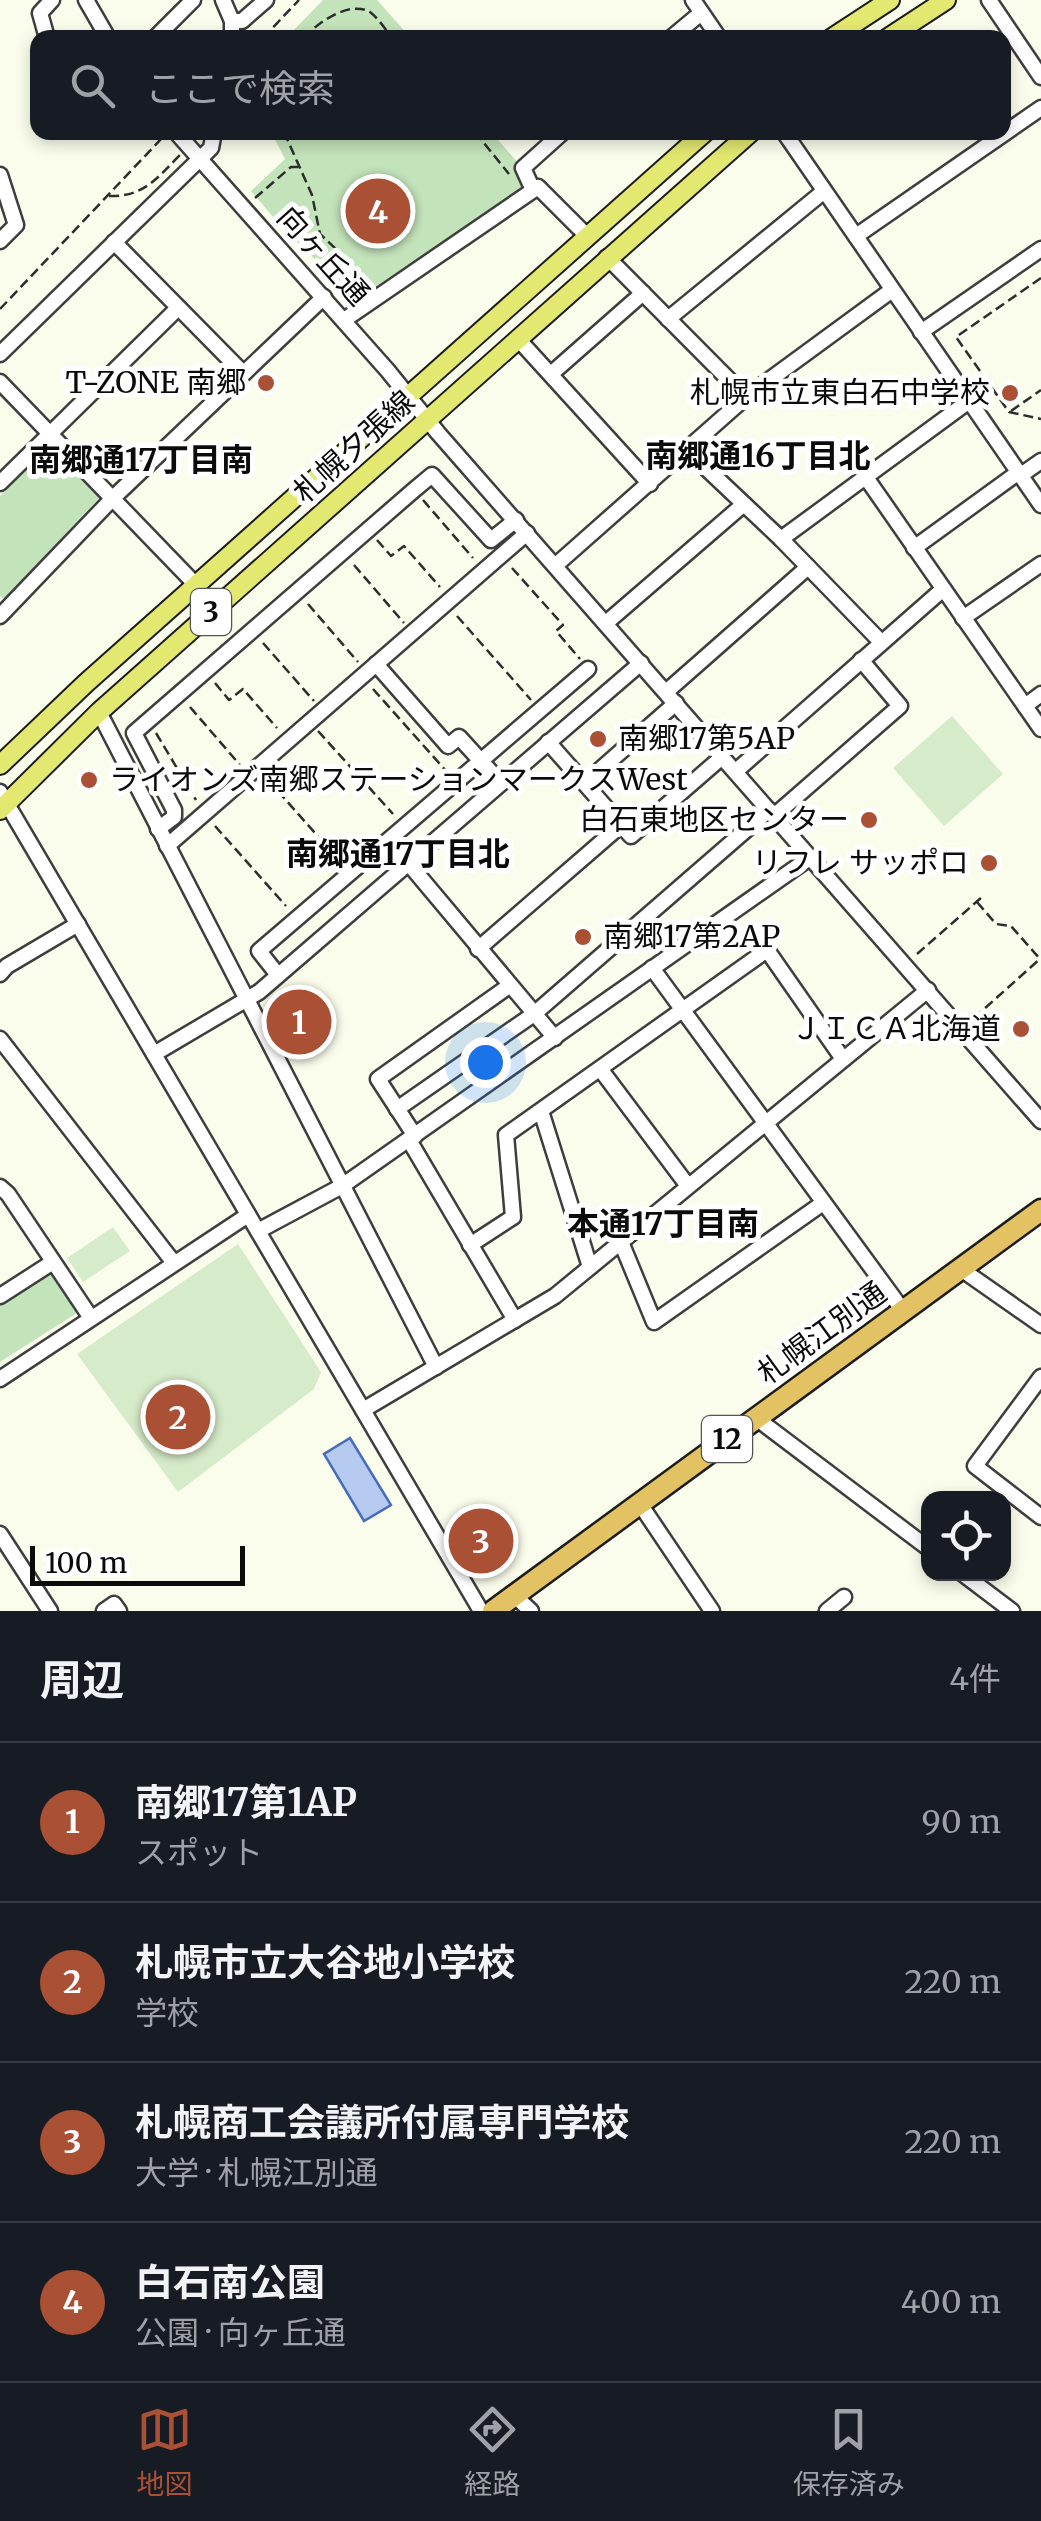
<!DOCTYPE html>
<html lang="ja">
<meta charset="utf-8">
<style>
body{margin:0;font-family:Merriweather,"Noto Sans JP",serif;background:#20242c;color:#f1f3f6}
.controls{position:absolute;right:30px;bottom:30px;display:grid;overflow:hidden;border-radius:20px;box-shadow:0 5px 15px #0003}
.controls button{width:90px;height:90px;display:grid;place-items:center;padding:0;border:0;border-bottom:2px solid #363941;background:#171b24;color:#f1f3f6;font:50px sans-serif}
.scale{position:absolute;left:30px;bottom:25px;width:215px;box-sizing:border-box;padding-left:10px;border:5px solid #0b0b0b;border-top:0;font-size:28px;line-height:35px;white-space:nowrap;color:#0b0b0b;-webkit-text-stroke:8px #fff;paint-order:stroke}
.you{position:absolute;left:485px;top:1062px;width:35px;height:35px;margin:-25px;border:8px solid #fff;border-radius:50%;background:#1a73e8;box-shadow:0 0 0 15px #1a73e833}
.badge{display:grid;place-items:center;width:65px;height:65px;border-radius:50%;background:#aa5034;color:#fff;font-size:32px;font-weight:700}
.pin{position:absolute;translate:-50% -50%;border:5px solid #fff;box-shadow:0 2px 10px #0006}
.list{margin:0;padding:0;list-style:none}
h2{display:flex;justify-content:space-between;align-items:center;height:130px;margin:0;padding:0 40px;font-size:42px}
h2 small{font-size:32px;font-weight:400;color:#9ea1a6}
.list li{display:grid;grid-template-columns:65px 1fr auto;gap:30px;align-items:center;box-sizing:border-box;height:160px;padding:0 40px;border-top:2px solid #363941}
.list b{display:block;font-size:38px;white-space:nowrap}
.list p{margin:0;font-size:32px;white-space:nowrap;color:#9ea1a6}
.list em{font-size:32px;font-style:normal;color:#9ea1a6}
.icon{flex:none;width:55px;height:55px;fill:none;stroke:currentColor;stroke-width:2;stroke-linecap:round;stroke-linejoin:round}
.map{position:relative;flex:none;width:1041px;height:1611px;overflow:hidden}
.search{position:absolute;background:#171b24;box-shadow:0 5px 15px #0003;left:30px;right:30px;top:30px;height:110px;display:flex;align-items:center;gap:25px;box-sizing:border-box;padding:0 35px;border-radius:20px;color:#9ea1a6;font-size:38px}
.sheet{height:770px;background:#171b24}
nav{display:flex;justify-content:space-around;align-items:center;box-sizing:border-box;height:140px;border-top:2px solid #363941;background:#171b24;font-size:28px;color:#9ea1a6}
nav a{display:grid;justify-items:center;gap:5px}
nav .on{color:#aa5034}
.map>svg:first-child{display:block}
</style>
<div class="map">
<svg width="1041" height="1611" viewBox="0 0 1041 1611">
<rect width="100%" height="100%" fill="#fbfdec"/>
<!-- green -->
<g fill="#c3e3ba">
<polygon points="323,0 377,0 410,37 287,37"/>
<polygon points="271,132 492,133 519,164 515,168 524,187 357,299 284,230 251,191 285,159"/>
<polygon points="48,446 55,446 99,494 98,499 4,599 0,596 0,496"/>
<polygon points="53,1269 80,1311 0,1362 0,1303"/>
</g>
<!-- pitch -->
<g fill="#d6ebca">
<polygon points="952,716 1003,774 944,826 893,768"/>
<polygon points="113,1227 130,1251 83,1282 67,1258"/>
<polygon points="238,1244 321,1372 314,1389 178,1492 77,1354"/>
</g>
<!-- water -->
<polygon fill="#b6c9ee" stroke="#466cbc" stroke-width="2.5" points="350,1438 391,1505 364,1521 324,1454"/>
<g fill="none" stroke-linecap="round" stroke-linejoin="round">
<defs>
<g id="minor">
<polyline points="86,0 108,38"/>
<polyline points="223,0 232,21 232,38"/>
<polyline points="693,0 719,38"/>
<polyline points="989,0 1041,77"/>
<polyline points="232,21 242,21 266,0"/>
<polyline points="47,38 40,13 52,0"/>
<polyline points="155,38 193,0"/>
<polyline points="671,38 701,13"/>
<polyline points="176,132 388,371 438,433 1041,1121"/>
<polyline points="784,132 1041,505"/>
<polyline points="0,175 16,225 0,241"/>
<polyline points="533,190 523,168 563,132"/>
<polyline points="856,236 1041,108"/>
<polyline points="114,242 243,373"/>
<polyline points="607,257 746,397"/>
<polyline points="668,319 823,192"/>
<polyline points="344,320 538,187 587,236"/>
<polyline points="921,332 1041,249"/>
<polyline points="518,339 650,484"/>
<polyline points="0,354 211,148 214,132"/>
<polyline points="551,374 643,293"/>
<polyline points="0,382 196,585"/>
<polyline points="688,451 781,539 881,642"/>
<polyline points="1021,475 1041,461"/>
<polyline points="865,476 1041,729"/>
<polyline points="0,483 178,308"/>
<polyline points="781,539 969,401"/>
<polyline points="914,548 1019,472"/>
<polyline points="556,565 746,397 892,290"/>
<polyline points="0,616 113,498 324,297"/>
<polyline points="963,618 1041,564"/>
<polyline points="606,623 744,504"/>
<polyline points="376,664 448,746 459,737 501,783"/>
<polyline points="666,692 808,567"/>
<polyline points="1025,706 1041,694"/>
<polyline points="99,712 436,1367"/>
<polyline points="548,742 631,836 722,757"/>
<polyline points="736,771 942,590"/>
<polyline points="585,783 676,703"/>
<polyline points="0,792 481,1611"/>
<polyline points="774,816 900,706 861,660"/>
<polyline points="158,829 174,817 174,810 134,733 414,490 432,475 491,540 516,520"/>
<polyline points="167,846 527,533"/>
<polyline points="409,864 555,1038"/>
<polyline points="478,949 620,826"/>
<polyline points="652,968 904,1312"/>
<polyline points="0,974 7,966 78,924"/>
<polyline points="278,975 259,951 588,669"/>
<polyline points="0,1039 174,1263"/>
<polyline points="154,1054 259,992 641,663"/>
<polyline points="601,1070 688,1186"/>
<polyline points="397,1109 534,1014 769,810"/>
<polyline points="541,1111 590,1267"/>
<polyline points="415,1136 378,1079 509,986"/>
<polyline points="409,1140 515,1320"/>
<polyline points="0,1187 8,1194 91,1318"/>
<polyline points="258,1231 342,1186 811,857"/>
<polyline points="621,1242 654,1322 823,1203"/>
<polyline points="470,1245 513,1217 506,1135 767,950 843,1059"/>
<polyline points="961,1269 1041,1325"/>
<polyline points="0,1296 53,1262"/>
<polyline points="1041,1377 975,1466 1041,1517"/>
<polyline points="0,1379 248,1215"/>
<polyline points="363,1410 555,1296 928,990"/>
<polyline points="756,1418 928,1548"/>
<polyline points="640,1504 712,1611"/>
<polyline points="0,1534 50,1611"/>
<polyline points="963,1574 1012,1611"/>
<polyline points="515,1596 531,1611"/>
<polyline points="104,1611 114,1604 119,1611"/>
<polyline points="827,1611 844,1597"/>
</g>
<g id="major">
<polyline points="832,38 890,0"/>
<polyline points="888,38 946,0"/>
<polyline points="0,765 86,683 705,132"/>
<polyline points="0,810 99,712 751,132"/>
</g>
<polyline id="highway" points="493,1611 1041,1210"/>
</defs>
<!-- minor casing -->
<use href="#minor" stroke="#3e3e3e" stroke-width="19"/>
<!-- major casing -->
<use href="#major" stroke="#1c1c1c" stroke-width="22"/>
<!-- highway casing -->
<use href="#highway" stroke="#1c1c1c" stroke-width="25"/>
<!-- path -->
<g stroke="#2d2d2d" stroke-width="2.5" stroke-dasharray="10 5" stroke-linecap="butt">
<polyline points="263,38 299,0"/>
<path d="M304,38C317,23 349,0 370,12C378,18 386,30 392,38"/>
<polyline points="284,132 312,195 320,234 337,250"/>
<polyline points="475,132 509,174"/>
<path d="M109,196C144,197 157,178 180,155"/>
<polyline points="255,198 291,167 300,167"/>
<polyline points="1041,278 956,337 1009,412 1041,419"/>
<polyline points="0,309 164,136"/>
<polyline points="1011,411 1041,390"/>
<polyline points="423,500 473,558"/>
<polyline points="377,540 391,556 404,546 440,587"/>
<polyline points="354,565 404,623"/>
<polyline points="512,568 563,625 556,631 580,659"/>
<polyline points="308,604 358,662"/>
<polyline points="457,616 531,700"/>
<polyline points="263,643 314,701"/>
<polyline points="215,683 229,700 243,689 277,728"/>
<polyline points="373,689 447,772"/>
<polyline points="190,707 240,765"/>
<polyline points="318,731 393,814"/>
<polyline points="156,733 196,800"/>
<polyline points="268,780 339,860"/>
<polyline points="215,826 286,906"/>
<polyline points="977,902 996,924 1011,926 1040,959"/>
<polyline points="917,954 982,897"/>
<polyline points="974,1018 1041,958"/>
</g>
<!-- minor -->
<use href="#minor" stroke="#fff" stroke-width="14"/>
<!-- major -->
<use href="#major" stroke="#e3e870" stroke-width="18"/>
<!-- highway -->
<use href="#highway" stroke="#e3c263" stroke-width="20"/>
</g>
<!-- markers -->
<g fill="#aa5034" stroke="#fff" stroke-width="4">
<circle cx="266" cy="383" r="10"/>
<circle cx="1010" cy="393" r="10"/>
<circle cx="598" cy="739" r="10"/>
<circle cx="89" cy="780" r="10"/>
<circle cx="869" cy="820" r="10"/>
<circle cx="989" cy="863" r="10"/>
<circle cx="583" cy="937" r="10"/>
<circle cx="1021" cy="1029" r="10"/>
</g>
<g text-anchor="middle" stroke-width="10" stroke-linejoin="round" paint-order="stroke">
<!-- shield labels -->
<g fill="#fff" stroke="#545454" stroke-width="2.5">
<rect x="191" y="589" width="40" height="46" rx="8"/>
<rect x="702" y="1416" width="50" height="46" rx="8"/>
</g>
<g font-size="28" font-weight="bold" fill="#0b0b0b">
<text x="211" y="622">3</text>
<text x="727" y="1449">12</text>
</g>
<!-- street labels -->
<g font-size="30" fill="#0b0b0b" stroke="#fff">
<text transform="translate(323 256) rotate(48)" y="10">向ヶ丘通</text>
<text transform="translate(354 447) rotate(-42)" y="10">札幌夕張線</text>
<text transform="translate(822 1333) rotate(-36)" y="10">札幌江別通</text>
</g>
<!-- poi labels -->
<g font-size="30" fill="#0b0b0b" stroke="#fff" text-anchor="end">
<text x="246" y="393">T-ZONE 南郷</text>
<text x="990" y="403">札幌市立東白石中学校</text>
<text x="618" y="749" text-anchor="start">南郷17第5AP</text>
<text x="109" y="790" text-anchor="start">ライオンズ南郷ステーションマークスWest</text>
<text x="849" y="830">白石東地区センター</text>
<text x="969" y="873">リフレ サッポロ</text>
<text x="603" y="947" text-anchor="start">南郷17第2AP</text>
<text x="1001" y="1039">ＪＩＣＡ北海道</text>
</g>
<!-- neighbourhood labels -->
<g font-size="32" font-weight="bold" fill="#0b0b0b" stroke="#fff">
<text x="758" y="467">南郷通16丁目北</text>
<text x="141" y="471">南郷通17丁目南</text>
<text x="398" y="865">南郷通17丁目北</text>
<text x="663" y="1235">本通17丁目南</text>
</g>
</g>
</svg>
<div class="controls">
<button><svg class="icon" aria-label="locate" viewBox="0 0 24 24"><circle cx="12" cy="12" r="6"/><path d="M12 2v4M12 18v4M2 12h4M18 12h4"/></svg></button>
</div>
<div class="scale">100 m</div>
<div class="you"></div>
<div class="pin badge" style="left:299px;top:1022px">1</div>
<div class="pin badge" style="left:178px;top:1417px">2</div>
<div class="pin badge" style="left:481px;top:1541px">3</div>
<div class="pin badge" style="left:378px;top:211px">4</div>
<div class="search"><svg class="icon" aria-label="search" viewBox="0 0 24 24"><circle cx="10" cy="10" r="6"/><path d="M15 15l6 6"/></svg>ここで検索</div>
</div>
<section class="sheet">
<h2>周辺<small>4件</small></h2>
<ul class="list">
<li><span class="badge">1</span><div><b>南郷17第1AP</b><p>スポット</p></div><em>90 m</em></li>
<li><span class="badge">2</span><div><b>札幌市立大谷地小学校</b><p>学校</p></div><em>220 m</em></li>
<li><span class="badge">3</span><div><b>札幌商工会議所付属専門学校</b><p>大学 · 札幌江別通</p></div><em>220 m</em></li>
<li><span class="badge">4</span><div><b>白石南公園</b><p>公園 · 向ヶ丘通</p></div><em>400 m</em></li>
</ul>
</section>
<nav>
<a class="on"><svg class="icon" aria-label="map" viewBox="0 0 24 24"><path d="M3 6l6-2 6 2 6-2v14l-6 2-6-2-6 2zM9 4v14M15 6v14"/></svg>地図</a>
<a><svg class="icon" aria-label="directions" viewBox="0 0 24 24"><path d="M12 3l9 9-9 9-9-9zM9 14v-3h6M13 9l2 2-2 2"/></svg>経路</a>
<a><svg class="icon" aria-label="saved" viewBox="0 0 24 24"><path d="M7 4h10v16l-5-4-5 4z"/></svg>保存済み</a>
</nav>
